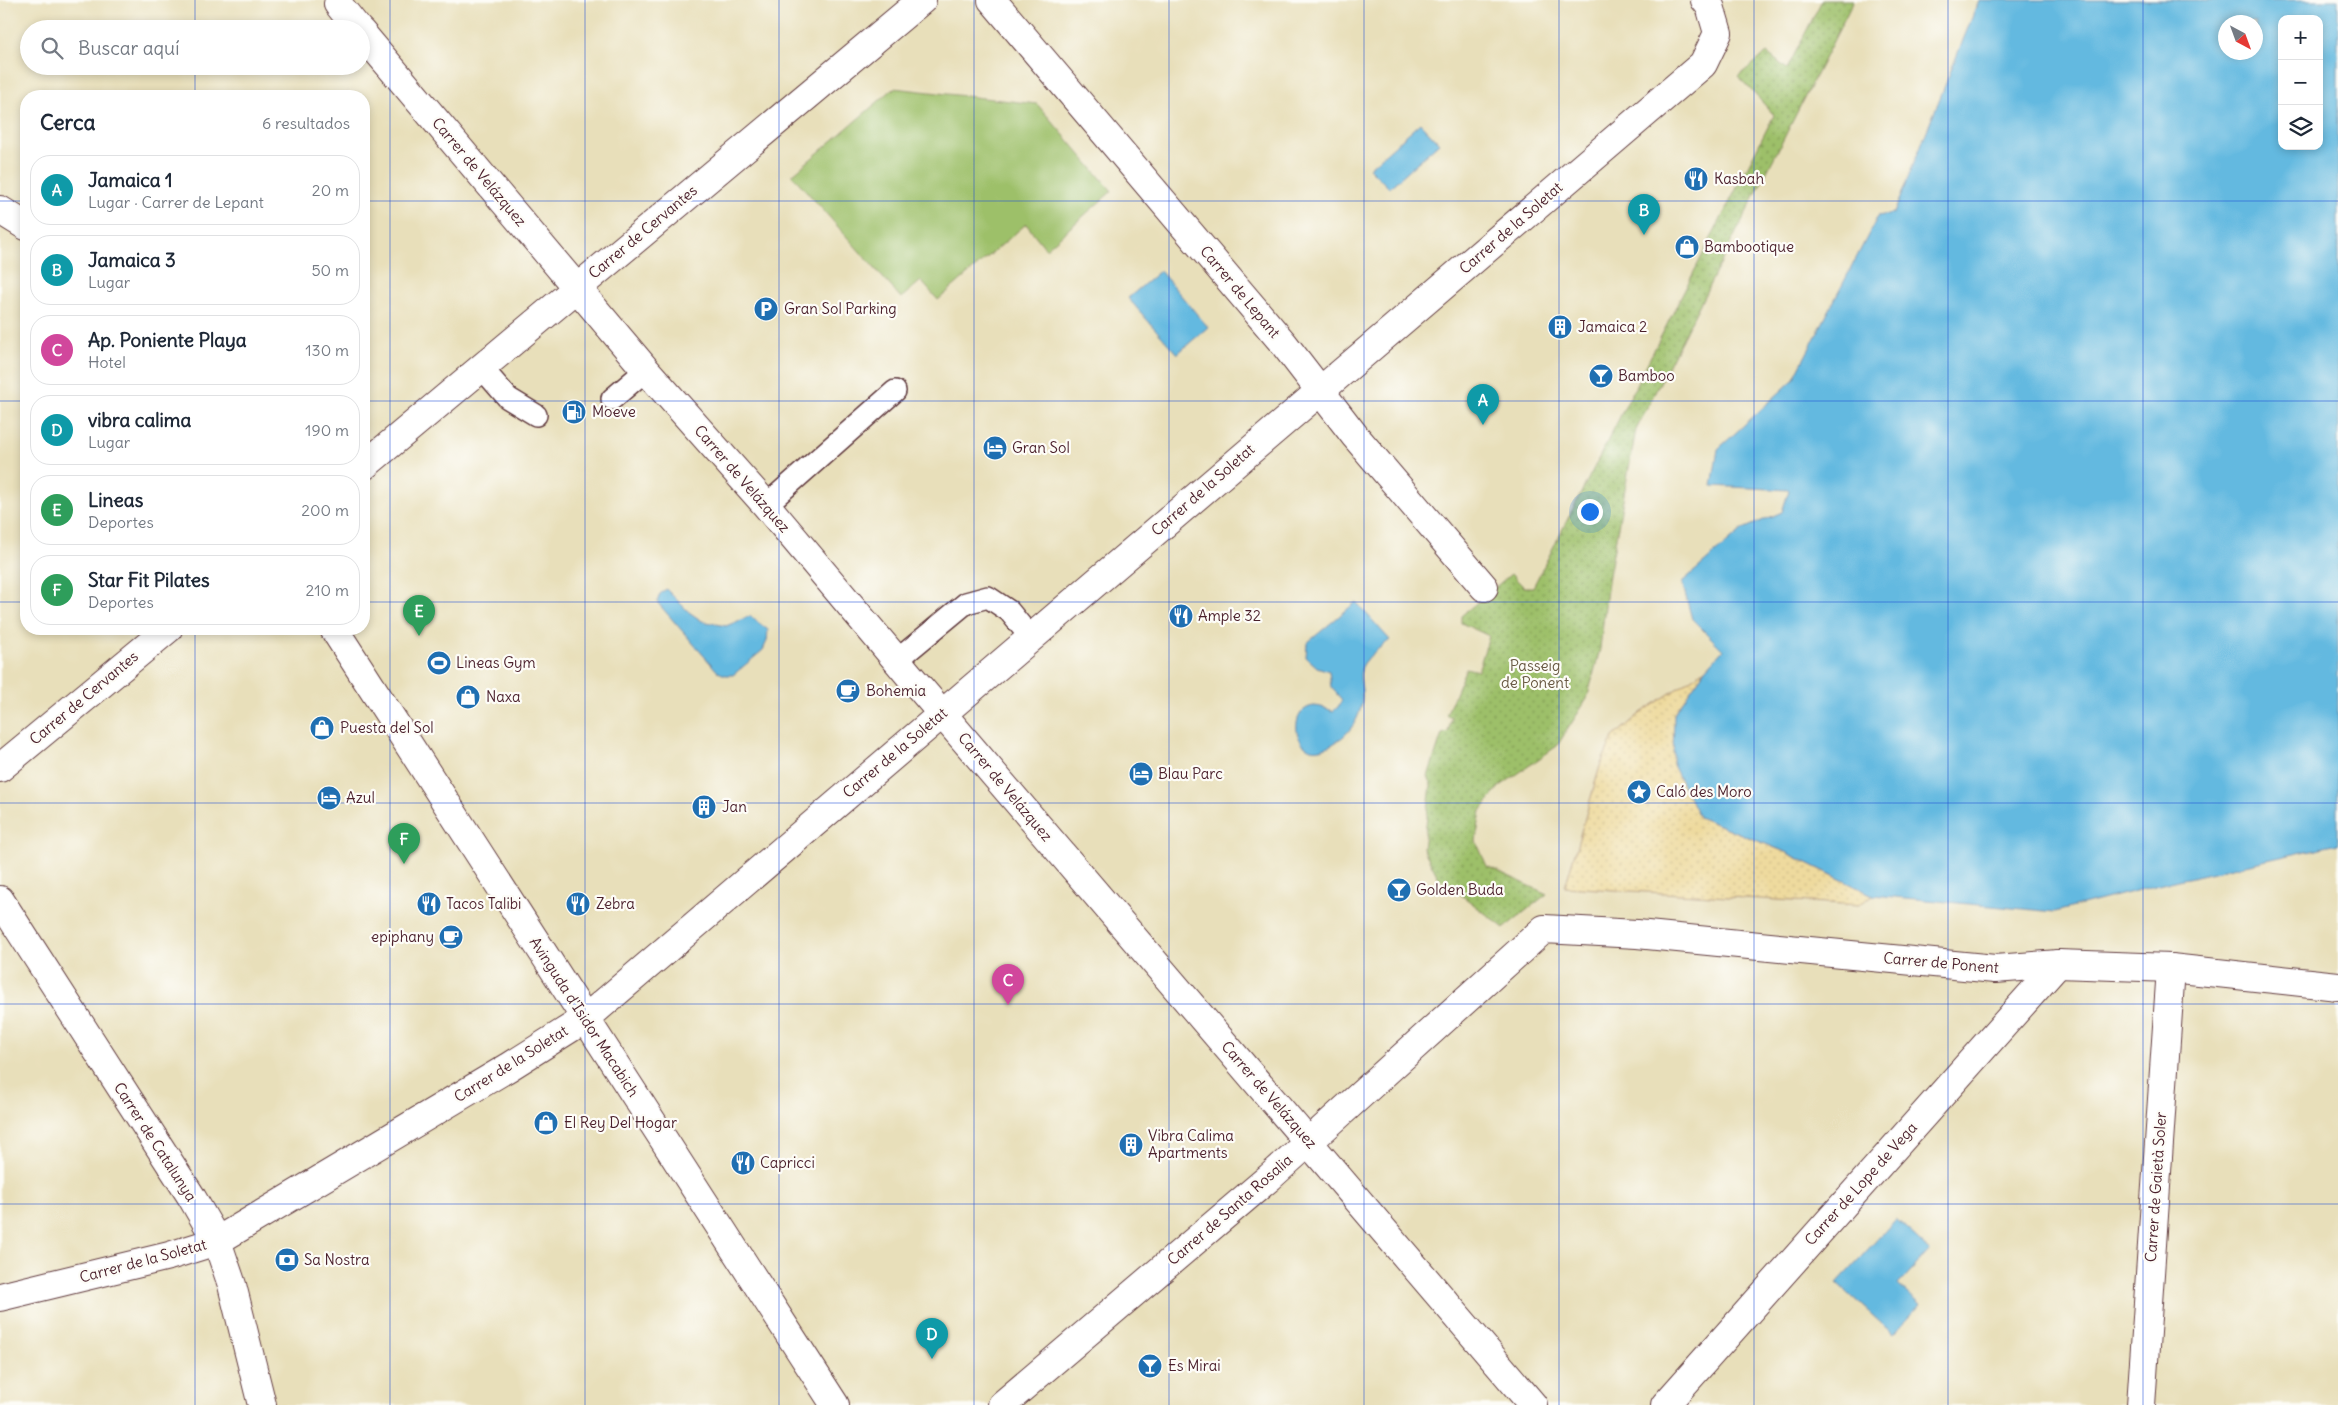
<!DOCTYPE html>
<html lang="es">
<meta charset="utf-8">
<style>
body{margin:0;font-family:Delius,sans-serif;background:#f2f2f3;color:#1f2937}
.controls{position:absolute;right:15px;top:15px;display:grid;overflow:hidden;border-radius:10px;box-shadow:0 2px 8px #0003}
.controls button{width:45px;height:45px;display:grid;place-items:center;padding:0;border:0;border-bottom:1px solid #e0e1e3;background:#fff;color:#1f2937;font:25px sans-serif}
.compass{position:absolute;left:2218px;top:15px;width:45px;height:45px;border-radius:50%;background:#fff;box-shadow:0 2px 8px #0003;rotate:139deg}
.you{position:absolute;left:1589px;top:511px;width:18px;height:18px;margin:-12px;border:4px solid #fff;border-radius:50%;background:#1a73e8;box-shadow:0 0 0 8px #1a73e833}
.badge{display:grid;place-items:center;width:32px;height:32px;border-radius:50%;background:#1f6fb2;color:#fff;font-size:16px;font-weight:700}
.pin{position:absolute;translate:-50% -41px;filter:drop-shadow(0 1px 2px #0008)}
.pin::after{content:'';position:absolute;top:26px;width:18px;height:15px;background:inherit;clip-path:polygon(0 0,100% 0,50% 100%)}
.list{margin:0;padding:0;list-style:none}
h2{display:flex;justify-content:space-between;align-items:center;height:65px;margin:0;padding:0 20px;font-size:21px}
h2 small{font-size:16px;font-weight:400;color:#747a83}
.list li{display:grid;grid-template-columns:32px 1fr auto;gap:15px;align-items:center;box-sizing:border-box;height:70px;margin:0 10px 10px;padding:0 10px;border:1px solid #e0e1e3;border-radius:20px}
.list b{display:block;font-size:19px;white-space:nowrap}
.list p{margin:0;font-size:16px;white-space:nowrap;color:#747a83}
.list em{font-size:16px;font-style:normal;color:#747a83}
.icon{flex:none;width:28px;height:28px;fill:none;stroke:currentColor;stroke-width:2;stroke-linecap:round;stroke-linejoin:round}
.map{position:relative;flex:none;width:2338px;height:1405px;overflow:hidden}
.search{position:absolute;background:#fff;box-shadow:0 2px 8px #0003;left:20px;top:20px;width:350px;height:55px;display:flex;align-items:center;gap:12px;box-sizing:border-box;padding:0 18px;border-radius:28px;color:#747a83;font-size:19px}
.panel{position:absolute;background:#fff;box-shadow:0 2px 8px #0003;left:20px;top:90px;width:350px;height:545px;border-radius:20px}
.map>svg:first-child{display:block}
</style>
<div class="map">
<svg width="2338" height="1405" viewBox="0 0 2338 1405">
<defs>
<pattern id="sand-dots" width="8" height="8" patternUnits="userSpaceOnUse" patternTransform="scale(1.25)"><rect width="8" height="8" fill="#eeda9e"/><path d="M2 2h.1M6 6h.1" fill="none" stroke="#cebb88" stroke-width="1.8" stroke-linecap="round"/></pattern>
<pattern id="park-dots" width="8" height="8" patternUnits="userSpaceOnUse" patternTransform="scale(1.25)"><rect width="8" height="8" fill="#9dc069"/><path d="M2 2h.1M6 6h.1" fill="none" stroke="#829b57" stroke-width="1.8" stroke-linecap="round"/></pattern>
</defs>
<rect width="100%" height="100%" fill="#fdfcf7"/>
<filter id="ink" filterUnits="userSpaceOnUse"><feTurbulence type="fractalNoise" baseFrequency=".02" numOctaves="2"/><feDisplacementMap in="SourceGraphic" scale="10" xChannelSelector="R" yChannelSelector="G"/><feConvolveMatrix kernelMatrix="1 2 1 2 8 2 1 2 1" color-interpolation-filters="sRGB"/></filter>
<filter id="wash" filterUnits="userSpaceOnUse"><feTurbulence type="fractalNoise" baseFrequency=".0096" numOctaves="4" result="noise"/><feDisplacementMap in="SourceGraphic" scale="20" xChannelSelector="R" yChannelSelector="G"/><feGaussianBlur stdDeviation="1.12" result="paint"/><feColorMatrix in="noise" values="0 0 0 0 0 0 0 0 0 0 0 0 0 0 0 0 0 1.4 0 .05"/><feComposite in="paint" operator="in"/></filter>
<g filter="url(#wash)">
<rect width="100%" height="100%" fill="#e8dfba"/>
<!-- green -->
<polygon fill="#9dc069" stroke="#74704a" points="894,88 1037,104 1112,191 1046,249 1026,224 938,300 921,281 901,298 792,175"/>
<!-- sand -->
<polygon fill="url(#sand-dots)" stroke="#9c7c64" points="1706,669 1674,714 1699,817 1783,851 1873,895 1859,905 1565,887 1600,766 1613,737 1641,713"/>
<!-- park -->
<polygon fill="url(#park-dots)" stroke="#74704a" points="1822,0 1854,0 1636,430 1608,581 1600,649 1587,699 1557,746 1499,787 1481,811 1476,841 1487,866 1547,894 1504,928 1438,877 1423,848 1431,785 1428,776 1442,734 1448,732 1452,717 1446,715 1466,668 1478,671 1489,636 1461,623 1461,616 1511,574 1524,587 1533,587 1774,115 1738,76 1767,53 1787,69"/>
<!-- water -->
<g fill="#63b9e0" stroke="#566c86" fill-rule="evenodd">
<path d="M1979,0H2338V844L2170,882L2055,912L1873,895L1783,851L1699,817L1673,765L1674,714L1706,669L1723,650L1692,619L1682,582L1743,529L1782,512L1789,490L1712,486L1718,449L1793,380L1878,216L1894,213ZM2282,19H2319V146H2282ZM2226,22H2256V52H2226Z"/>
<polygon points="1420,123 1439,143 1389,188 1369,168"/>
<polygon points="1160,271 1208,327 1177,354 1128,298"/>
<polygon points="666,589 689,612 702,621 726,626 750,616 768,630 767,641 763,650 733,675 725,675 718,672 657,602 660,594"/>
<path d="M1356,602L1390,640C1381,647 1367,656 1362,667C1359,675 1361,681 1362,689C1364,711 1354,730 1336,742C1330,746 1319,751 1311,749C1291,742 1292,708 1314,706C1320,706 1328,709 1333,711L1338,707L1342,700L1331,687L1329,671L1317,667L1306,657L1307,643Z"/>
<polygon points="1896,1219 1930,1250 1898,1285 1920,1305 1893,1334 1837,1283"/>
</g>
</g>
<g filter="url(#ink)">
<g fill="none" stroke-linecap="round" stroke-linejoin="round">
<defs>
<g id="lane">
<polyline points="481,367 508,398 536,415"/>
<polyline points="612,399 646,370"/>
<polyline points="766,505 895,391"/>
<polyline points="896,661 966,603 988,597 1009,611 1031,638"/>
</g>
<g id="street">
<polyline points="992,0 1284,344 1355,436 1484,587"/>
<polyline points="338,4 358,29"/>
<polyline points="361,32 646,370 766,505 909,675 1533,1405"/>
<polyline points="364,466 922,0"/>
<polyline points="0,768 168,629"/>
<polyline points="0,900 191,1196 217,1241 232,1285 262,1405"/>
<polyline points="0,1297 169,1256 217,1241 509,1067 585,1019 1703,64 1718,33 1710,6 1705,0"/>
<polyline points="1002,1405 1270,1177 1544,929 1637,934 1995,969 2058,964 2171,968 2338,986"/>
<polyline points="1665,1405 2058,964"/>
<polyline points="2141,1405 2171,968"/>
</g>
<g id="secondary">
<polyline points="0,210 26,226"/>
<polyline points="334,629 835,1405"/>
</g>
</defs>
<!-- lane casing -->
<use href="#lane" stroke="#623c40" stroke-width="24"/>
<!-- street casing -->
<use href="#street" stroke="#623c40" stroke-width="30"/>
<!-- secondary casing -->
<use href="#secondary" stroke="#623c40" stroke-width="30"/>
<!-- lane -->
<use href="#lane" stroke="#fff" stroke-width="21"/>
<!-- street -->
<use href="#street" stroke="#fff" stroke-width="28"/>
<!-- secondary -->
<use href="#secondary" stroke="#fff" stroke-width="28"/>
</g>
</g>
<!-- grid -->
<path fill="none" stroke="#1d4ed8" stroke-width="1" stroke-opacity="0.55" d="M195,0V29M390,0V1405M585,0V1405M779,0V1405M974,0V1405M1169,0V1405M1364,0V1405M1559,0V1405M1754,0V1405M1948,0V1405M2143,0V1405M195,66V96M0,201H26M364,201H2338M0,401H26M364,401H2338M0,602H26M364,602H2338M195,629V1405M0,803H2338M0,1004H2338M0,1204H2338"/>
<!-- icons -->
<defs>
<symbol id="restaurant-disc" viewBox="-11 -11 22 22"><circle r="9.5" fill="#1f6fb2" stroke="#fdfcf7"/><path d="M-5-6h1v4h1v-4h1v4h1v-4h1v5L-1.5 .5V6h-2V.5L-5-1ZM5-6V6H3V1.5H1.5Q1.5-4 5-6Z" fill="#fff"/></symbol>
<symbol id="shop-disc" viewBox="-11 -11 22 22"><circle r="9.5" fill="#1f6fb2" stroke="#fdfcf7"/><path d="M-5-2.5h2.3a2.7 3.5 0 0 1 5.4 0H5L5.5 6h-11ZM-1.5-2.5h3a1.5 2.3 0 0 0-3 0Z" fill="#fff"/></symbol>
<symbol id="parking-disc" viewBox="-11 -11 22 22"><circle r="9.5" fill="#1f6fb2" stroke="#fdfcf7"/><path d="M-3.5-5.5H1a3.5 3.5 0 0 1 0 7H-1V5.5H-3.5ZM-1-3.4V-.6H.8a1.4 1.4 0 0 0 0-2.8Z" fill="#fff"/></symbol>
<symbol id="building-disc" viewBox="-11 -11 22 22"><circle r="9.5" fill="#1f6fb2" stroke="#fdfcf7"/><path d="M-4-6H4V6H1V3H-1V6H-4ZM-2.5-4.3h1.7v1.8h-1.7ZM.8-4.3h1.7v1.8H.8ZM-2.5-1h1.7V.8h-1.7ZM.8-1h1.7V.8H.8Z" fill="#fff"/></symbol>
<symbol id="bar-disc" viewBox="-11 -11 22 22"><circle r="9.5" fill="#1f6fb2" stroke="#fdfcf7"/><path d="M-6-5H6L.8 .8V4.5H3.5V6h-7V4.5H-.8V.8Z" fill="#fff"/></symbol>
<symbol id="fuel-disc" viewBox="-11 -11 22 22"><circle r="9.5" fill="#1f6fb2" stroke="#fdfcf7"/><path d="M-5.5-6h7V0h2V4h1.3V-2.5L3-4.5l.8-.8L6-3V5H2.5V1h-1V6h-7ZM-4.2-4.7v3.2H.2V-4.7Z" fill="#fff"/></symbol>
<symbol id="hotel-disc" viewBox="-11 -11 22 22"><circle r="9.5" fill="#1f6fb2" stroke="#fdfcf7"/><path d="M-6-4.5h1.5V1H6V5H4.5V3h-9V5H-6ZM-4 0a1.8 1.8 0 1 1 3.6 0ZM.5 0V-2.5h3Q6-2.5 6 0Z" fill="#fff"/></symbol>
<symbol id="stadium-disc" viewBox="-11 -11 22 22"><circle r="9.5" fill="#1f6fb2" stroke="#fdfcf7"/><path d="M0-5a6.5 5 0 1 0 0 10a6.5 5 0 1 0 0-10ZM-3.5-1.8h7v3.6h-7Z" fill="#fff"/></symbol>
<symbol id="cafe-disc" viewBox="-11 -11 22 22"><circle r="9.5" fill="#1f6fb2" stroke="#fdfcf7"/><path d="M-5.5-4.5H6V0H3Q3 3.5 0 3.5H-2.5Q-5.5 3.5-5.5 0ZM3-3.2v2h1.7v-2ZM-6 4.5H4V6H-6Z" fill="#fff"/></symbol>
<symbol id="sight-disc" viewBox="-11 -11 22 22"><circle r="9.5" fill="#1f6fb2" stroke="#fdfcf7"/><path d="M0-6L1.8-2.2L6-1.7L2.9 1.2L3.7 5.4L0 3.3L-3.7 5.4L-2.9 1.2L-6-1.7L-1.8-2.2Z" fill="#fff"/></symbol>
<symbol id="bank-disc" viewBox="-11 -11 22 22"><circle r="9.5" fill="#1f6fb2" stroke="#fdfcf7"/><path d="M-6-4H6V4H-6ZM0-2.3a2.3 2.3 0 1 0 0 4.6a2.3 2.3 0 1 0 0-4.6Z" fill="#fff"/></symbol>
</defs>
<g fill-rule="evenodd">
<use href="#restaurant-disc" x="1682" y="165" width="28" height="28"/>
<use href="#shop-disc" x="1673" y="233" width="28" height="28"/>
<use href="#parking-disc" x="752" y="295" width="28" height="28"/>
<use href="#building-disc" x="1546" y="313" width="28" height="28"/>
<use href="#bar-disc" x="1587" y="362" width="28" height="28"/>
<use href="#fuel-disc" x="560" y="398" width="28" height="28"/>
<use href="#hotel-disc" x="981" y="434" width="28" height="28"/>
<use href="#restaurant-disc" x="1167" y="602" width="28" height="28"/>
<use href="#stadium-disc" x="425" y="649" width="28" height="28"/>
<use href="#cafe-disc" x="834" y="677" width="28" height="28"/>
<use href="#shop-disc" x="454" y="683" width="28" height="28"/>
<use href="#shop-disc" x="308" y="714" width="28" height="28"/>
<use href="#hotel-disc" x="1127" y="760" width="28" height="28"/>
<use href="#sight-disc" x="1625" y="778" width="28" height="28"/>
<use href="#hotel-disc" x="315" y="784" width="28" height="28"/>
<use href="#building-disc" x="690" y="793" width="28" height="28"/>
<use href="#bar-disc" x="1385" y="876" width="28" height="28"/>
<use href="#restaurant-disc" x="415" y="890" width="28" height="28"/>
<use href="#restaurant-disc" x="564" y="890" width="28" height="28"/>
<use href="#cafe-disc" x="437" y="923" width="28" height="28"/>
<use href="#shop-disc" x="532" y="1109" width="28" height="28"/>
<use href="#building-disc" x="1117" y="1131" width="28" height="28"/>
<use href="#restaurant-disc" x="729" y="1149" width="28" height="28"/>
<use href="#bank-disc" x="273" y="1246" width="28" height="28"/>
<use href="#bar-disc" x="1136" y="1352" width="28" height="28"/>
</g>
<g text-anchor="middle" stroke-width="4.5" stroke-linejoin="round" paint-order="stroke">
<!-- street labels -->
<g font-size="15" fill="#4a1f2b" stroke="#fdfcf7">
<text transform="translate(479 172) rotate(50)" y="5">Carrer de Velázquez</text>
<text transform="translate(1511 228) rotate(-41)" y="5">Carrer de la Soletat</text>
<text transform="translate(643 232) rotate(-40)" y="5">Carrer de Cervantes</text>
<text transform="translate(1240 292) rotate(50)" y="5">Carrer de Lepant</text>
<text transform="translate(742 479) rotate(49)" y="5">Carrer de Velázquez</text>
<text transform="translate(1203 490) rotate(-41)" y="5">Carrer de la Soletat</text>
<text transform="translate(84 698) rotate(-40)" y="5">Carrer de Cervantes</text>
<text transform="translate(895 753) rotate(-40)" y="5">Carrer de la Soletat</text>
<text transform="translate(1005 787) rotate(50)" y="5">Carrer de Velázquez</text>
<text transform="translate(1941 963) rotate(5)" y="5">Carrer de Ponent</text>
<text transform="translate(584 1017) rotate(57)" y="5">Avinguda d'Isidor Macabich</text>
<text transform="translate(511 1064) rotate(-32)" y="5">Carrer de la Soletat</text>
<text transform="translate(1269 1095) rotate(49)" y="5">Carrer de Velázquez</text>
<text transform="translate(155 1142) rotate(57)" y="5">Carrer de Catalunya</text>
<text transform="translate(1861 1184) rotate(-48)" y="5">Carrer de Lope de Vega</text>
<text transform="translate(2156 1187) rotate(-86)" y="5">Carrer de Gaietà Soler</text>
<text transform="translate(1230 1210) rotate(-41)" y="5">Carrer de Santa Rosalia</text>
<text transform="translate(143 1261) rotate(-15)" y="5">Carrer de la Soletat</text>
</g>
<!-- poi labels -->
<g font-size="15" fill="#4a1f2b" stroke="#fdfcf7" text-anchor="start">
<text x="1714" y="184">Kasbah</text>
<text x="1704" y="252">Bambootique</text>
<text x="784" y="314">Gran Sol Parking</text>
<text x="1578" y="332">Jamaica 2</text>
<text x="1618" y="381">Bamboo</text>
<text x="592" y="417">Moeve</text>
<text x="1012" y="453">Gran Sol</text>
<text x="1198" y="621">Ample 32</text>
<text x="456" y="668">Lineas Gym</text>
<text x="866" y="696">Bohemia</text>
<text x="486" y="702">Naxa</text>
<text x="340" y="733">Puesta del Sol</text>
<text x="1158" y="779">Blau Parc</text>
<text x="1656" y="797">Caló des Moro</text>
<text x="346" y="803">Azul</text>
<text x="722" y="812">Jan</text>
<text x="1416" y="895">Golden Buda</text>
<text x="446" y="909">Tacos Talibi</text>
<text x="596" y="909">Zebra</text>
<text x="434" y="942" text-anchor="end">epiphany</text>
<text x="564" y="1128">El Rey Del Hogar</text>
<text x="1148" y="1141">Vibra Calima<tspan x="1148" dy="17">Apartments</tspan></text>
<text x="760" y="1168">Capricci</text>
<text x="304" y="1265">Sa Nostra</text>
<text x="1168" y="1371">Es Mirai</text>
</g>
<!-- park labels -->
<g font-size="15" fill="#675741" stroke="#fdfcf7">
<text x="1535" y="671">Passeig<tspan x="1535" dy="17">de Ponent</tspan></text>
</g>
</g>
</svg>
<div class="controls">
<button>+</button>
<button>−</button>
<button><svg class="icon" aria-label="layers" viewBox="0 0 24 24"><path d="M12 4l9 5-9 5-9-5zM3 14l9 5 9-5"/></svg></button>
</div>
<svg class="compass" viewBox="-18 -18 36 36"><path d="M0-13l5 13h-10z" fill="#e53935"/><path d="M0 13l5-13h-10z" fill="#747a83"/></svg>
<div class="you"></div>
<div class="pin badge" style="left:1483px;top:425px;background:#0f9aa8">A</div>
<div class="pin badge" style="left:1644px;top:235px;background:#0f9aa8">B</div>
<div class="pin badge" style="left:1008px;top:1005px;background:#d1479c">C</div>
<div class="pin badge" style="left:932px;top:1359px;background:#0f9aa8">D</div>
<div class="pin badge" style="left:419px;top:636px;background:#2e9e5b">E</div>
<div class="pin badge" style="left:404px;top:864px;background:#2e9e5b">F</div>
<div class="search"><svg class="icon" aria-label="search" viewBox="0 0 24 24"><circle cx="10" cy="10" r="6"/><path d="M15 15l6 6"/></svg>Buscar aquí</div>
<section class="panel">
<h2>Cerca<small>6 resultados</small></h2>
<ul class="list">
<li><span class="badge" style="background:#0f9aa8">A</span><div><b>Jamaica 1</b><p>Lugar · Carrer de Lepant</p></div><em>20 m</em></li>
<li><span class="badge" style="background:#0f9aa8">B</span><div><b>Jamaica 3</b><p>Lugar</p></div><em>50 m</em></li>
<li><span class="badge" style="background:#d1479c">C</span><div><b>Ap. Poniente Playa</b><p>Hotel</p></div><em>130 m</em></li>
<li><span class="badge" style="background:#0f9aa8">D</span><div><b>vibra calima</b><p>Lugar</p></div><em>190 m</em></li>
<li><span class="badge" style="background:#2e9e5b">E</span><div><b>Lineas</b><p>Deportes</p></div><em>200 m</em></li>
<li><span class="badge" style="background:#2e9e5b">F</span><div><b>Star Fit Pilates</b><p>Deportes</p></div><em>210 m</em></li>
</ul>
</section>
</div>
